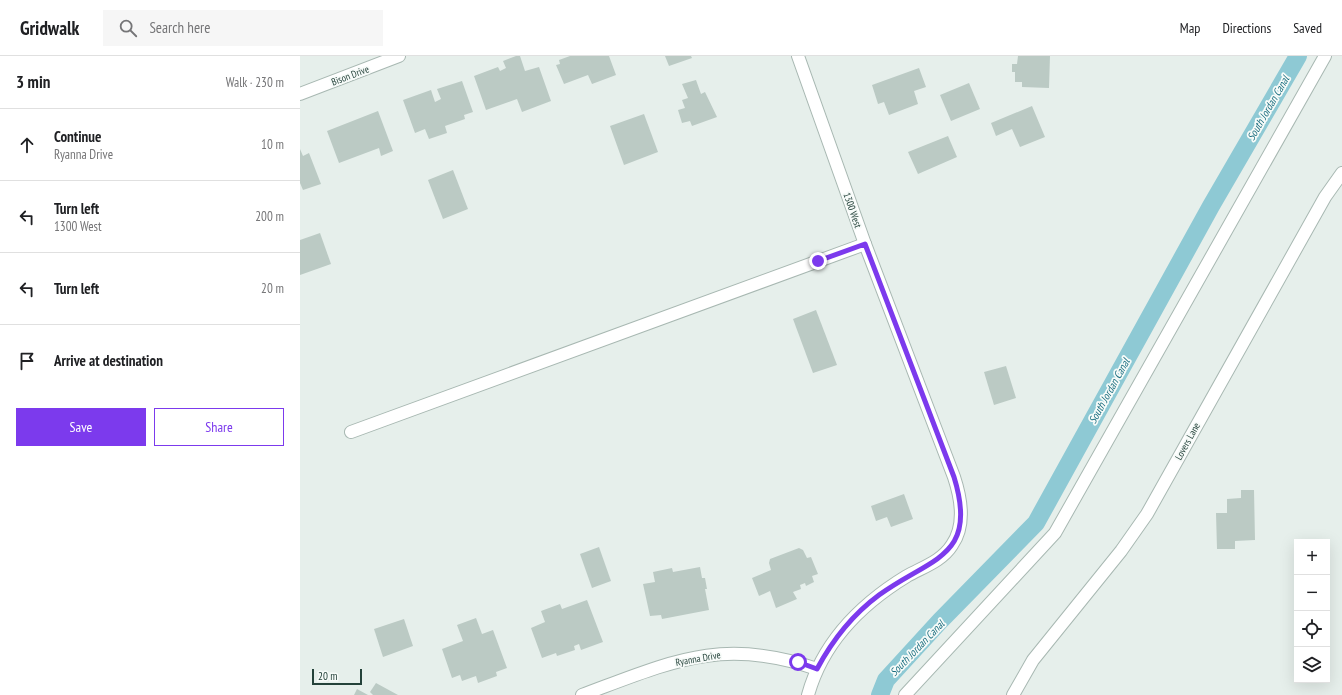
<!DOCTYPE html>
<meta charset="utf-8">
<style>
body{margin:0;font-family:"PT Sans Narrow",sans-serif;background:#f6f6f6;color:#202124}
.controls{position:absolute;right:12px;bottom:12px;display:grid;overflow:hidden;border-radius:0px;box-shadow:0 4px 16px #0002}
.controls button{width:36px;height:36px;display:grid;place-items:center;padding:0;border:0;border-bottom:1px solid #e0e0e0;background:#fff;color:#202124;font:20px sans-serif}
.scale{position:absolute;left:12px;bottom:10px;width:50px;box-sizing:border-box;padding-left:4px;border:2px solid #24423a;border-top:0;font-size:11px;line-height:14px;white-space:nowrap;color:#24423a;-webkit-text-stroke:3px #f7fbf9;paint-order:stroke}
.stop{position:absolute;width:12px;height:12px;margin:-9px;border:3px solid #7c3aed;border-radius:50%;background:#fff}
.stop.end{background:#7c3aed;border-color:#fff;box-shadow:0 1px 4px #0008}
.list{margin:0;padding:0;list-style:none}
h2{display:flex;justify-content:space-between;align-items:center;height:52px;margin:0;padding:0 16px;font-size:17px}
h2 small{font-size:13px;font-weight:400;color:#757577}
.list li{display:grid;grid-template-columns:26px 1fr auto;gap:12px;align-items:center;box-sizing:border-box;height:72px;padding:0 16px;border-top:1px solid #e0e0e0}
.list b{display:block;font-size:15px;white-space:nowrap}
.list p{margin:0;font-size:13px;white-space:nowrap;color:#757577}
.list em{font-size:13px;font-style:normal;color:#757577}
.actions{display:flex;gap:8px;padding:12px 16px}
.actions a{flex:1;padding:9px 0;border:1px solid #7c3aed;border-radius:0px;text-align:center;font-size:14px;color:#7c3aed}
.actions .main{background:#7c3aed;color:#fff}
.icon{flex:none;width:22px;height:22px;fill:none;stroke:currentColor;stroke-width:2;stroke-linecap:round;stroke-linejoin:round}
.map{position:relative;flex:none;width:1042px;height:639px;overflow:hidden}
header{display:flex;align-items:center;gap:24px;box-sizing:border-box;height:56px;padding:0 20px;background:#fff;border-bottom:1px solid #e0e0e0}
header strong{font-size:19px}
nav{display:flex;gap:22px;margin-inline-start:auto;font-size:14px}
.search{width:280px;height:36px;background:#f6f6f6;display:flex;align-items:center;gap:10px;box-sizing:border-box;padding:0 14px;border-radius:0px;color:#757577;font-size:15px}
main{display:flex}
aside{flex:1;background:#fff}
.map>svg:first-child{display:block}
</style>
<header>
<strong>Gridwalk</strong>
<div class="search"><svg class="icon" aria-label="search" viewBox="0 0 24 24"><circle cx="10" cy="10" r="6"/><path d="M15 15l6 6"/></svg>Search here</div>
<nav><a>Map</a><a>Directions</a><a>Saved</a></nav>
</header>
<main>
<aside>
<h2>3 min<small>Walk · 230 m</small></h2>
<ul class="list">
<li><svg class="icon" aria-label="ahead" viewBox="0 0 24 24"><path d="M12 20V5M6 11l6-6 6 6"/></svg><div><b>Continue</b><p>Ryanna Drive</p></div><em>10 m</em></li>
<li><svg class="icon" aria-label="left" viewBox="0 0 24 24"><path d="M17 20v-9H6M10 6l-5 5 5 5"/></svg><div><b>Turn left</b><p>1300 West</p></div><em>200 m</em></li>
<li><svg class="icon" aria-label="left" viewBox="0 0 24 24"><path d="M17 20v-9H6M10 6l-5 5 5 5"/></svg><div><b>Turn left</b></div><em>20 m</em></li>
<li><svg class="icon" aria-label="arrive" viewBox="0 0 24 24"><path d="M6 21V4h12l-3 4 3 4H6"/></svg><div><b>Arrive at destination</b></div></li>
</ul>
<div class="actions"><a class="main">Save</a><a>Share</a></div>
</aside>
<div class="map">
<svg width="1042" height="639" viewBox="0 0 1042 639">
<rect width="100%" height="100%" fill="#e6efeb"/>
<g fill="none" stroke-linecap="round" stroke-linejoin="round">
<!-- canal -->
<polyline stroke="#8ec9d4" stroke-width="18" points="580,639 586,624 640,565 736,467 911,150 998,0"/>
</g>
<!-- building -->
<g fill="#bbcac4">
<polygon points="216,0 220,0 225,15 239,11 251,45 222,56 217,43 186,54 174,20 198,11 200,15 206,12 203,5"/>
<polygon points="270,0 309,0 316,19 292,28 288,19 264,28 256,9 260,8 259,4"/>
<polygon points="365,0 391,0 392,2 369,10"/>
<polygon points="718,0 750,0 749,32 722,31 722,26 715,26 715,16 712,16 712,8 717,8"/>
<polygon points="619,12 626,31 614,35 618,48 589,59 584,46 578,48 572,29"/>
<polygon points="396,24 401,38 405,36 417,61 392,70 390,65 382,67 378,54 385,52 382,44 388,42 382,28"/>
<polygon points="162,25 173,56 164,59 165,63 145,70 147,77 129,83 125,73 115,77 103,44 131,34 135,46 141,43 137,33"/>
<polygon points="669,27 680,53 651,65 640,39"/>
<polygon points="732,50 745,81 720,91 712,73 696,80 691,67"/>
<polygon points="78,55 93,95 81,100 79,92 39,107 27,75"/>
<polygon points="344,58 358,96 324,109 310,70"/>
<polygon points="648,80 657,101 618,118 608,96"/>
<polygon points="0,93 3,100 9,97 21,128 3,134 0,127"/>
<polygon points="153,114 168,153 143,163 128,124"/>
<polygon points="20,177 31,208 0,219 0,184"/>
<polygon points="516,254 537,309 513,317 493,263"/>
<polygon points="706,310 716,342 694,349 684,316"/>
<polygon points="941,434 954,434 955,484 935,485 935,493 917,493 916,457 927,457 927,443 941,442"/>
<polygon points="604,438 613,463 591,471 587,461 576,465 571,450"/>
<polygon points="299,491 311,525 292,532 280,498"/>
<polygon points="499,492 503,494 507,502 511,501 518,518 512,520 514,526 506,530 505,527 500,529 501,533 493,536 497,543 476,552 470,535 459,540 452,522 471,514 469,507 470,503"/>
<polygon points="400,511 402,522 405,522 407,533 405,533 409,554 362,563 361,559 350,560 343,528 355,526 353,516 372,512 373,516"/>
<polygon points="287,544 303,586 281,594 279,588 274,590 275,594 257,600 256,597 242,602 231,572 245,566 241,555 260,548 262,553"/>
<polygon points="176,562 182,578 193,574 207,612 196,616 197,620 178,627 176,620 162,625 160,619 152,622 142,593 163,585 157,569"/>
<polygon points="104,563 113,590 83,601 74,573"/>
<polygon points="76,627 98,639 73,639 70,636"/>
<polygon points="57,633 68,639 54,639"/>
</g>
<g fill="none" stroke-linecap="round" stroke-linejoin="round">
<defs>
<g id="minor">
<path d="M498,0L565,188L654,421C661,442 666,469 652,489C642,505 623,511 607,520C561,548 523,585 508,639"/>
<polyline points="0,38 99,0"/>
<polyline points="51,376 565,188"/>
<path d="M282,639C371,606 422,580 517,613"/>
<polyline points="605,639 755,477 1025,0"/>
<polyline points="713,639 733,604 821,495 847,458 1025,141 1042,117"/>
</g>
</defs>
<!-- minor casing -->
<use href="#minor" stroke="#a8b8b2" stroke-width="14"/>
<!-- minor -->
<use href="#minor" stroke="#fff" stroke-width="12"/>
</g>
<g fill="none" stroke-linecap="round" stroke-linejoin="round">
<!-- route -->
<path stroke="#7c3aed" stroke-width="5" d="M498,606L517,613C533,583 552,559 579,539C631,501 679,502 654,421L565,188L518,205"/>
</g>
<g text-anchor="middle" stroke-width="3.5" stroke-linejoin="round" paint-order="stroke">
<!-- street labels -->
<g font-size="10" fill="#24423a" stroke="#f7fbf9">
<text transform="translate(50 19) rotate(-21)" y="4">Bison Drive</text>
<text transform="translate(553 154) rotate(71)" y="4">1300 West</text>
<text transform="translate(887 385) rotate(-61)" y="4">Lovers Lane</text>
<text transform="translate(398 602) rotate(-10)" y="4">Ryanna Drive</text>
</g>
<!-- water labels -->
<g font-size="11" font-style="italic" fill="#1c6f80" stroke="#f7fbf9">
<text transform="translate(968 52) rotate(-60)" y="4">South Jordan Canal</text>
<text transform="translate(809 335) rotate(-61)" y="4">South Jordan Canal</text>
<text transform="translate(617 592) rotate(-46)" y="4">South Jordan Canal</text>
</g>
</g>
</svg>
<div class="controls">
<button>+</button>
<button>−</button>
<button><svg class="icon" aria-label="locate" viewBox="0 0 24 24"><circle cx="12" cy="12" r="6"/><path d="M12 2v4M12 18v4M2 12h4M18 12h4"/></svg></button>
<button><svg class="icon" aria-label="layers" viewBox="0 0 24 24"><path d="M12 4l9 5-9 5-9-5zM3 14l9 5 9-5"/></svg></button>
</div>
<div class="scale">20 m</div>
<div class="stop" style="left:498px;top:606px"></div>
<div class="stop end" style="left:518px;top:205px"></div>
</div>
</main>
